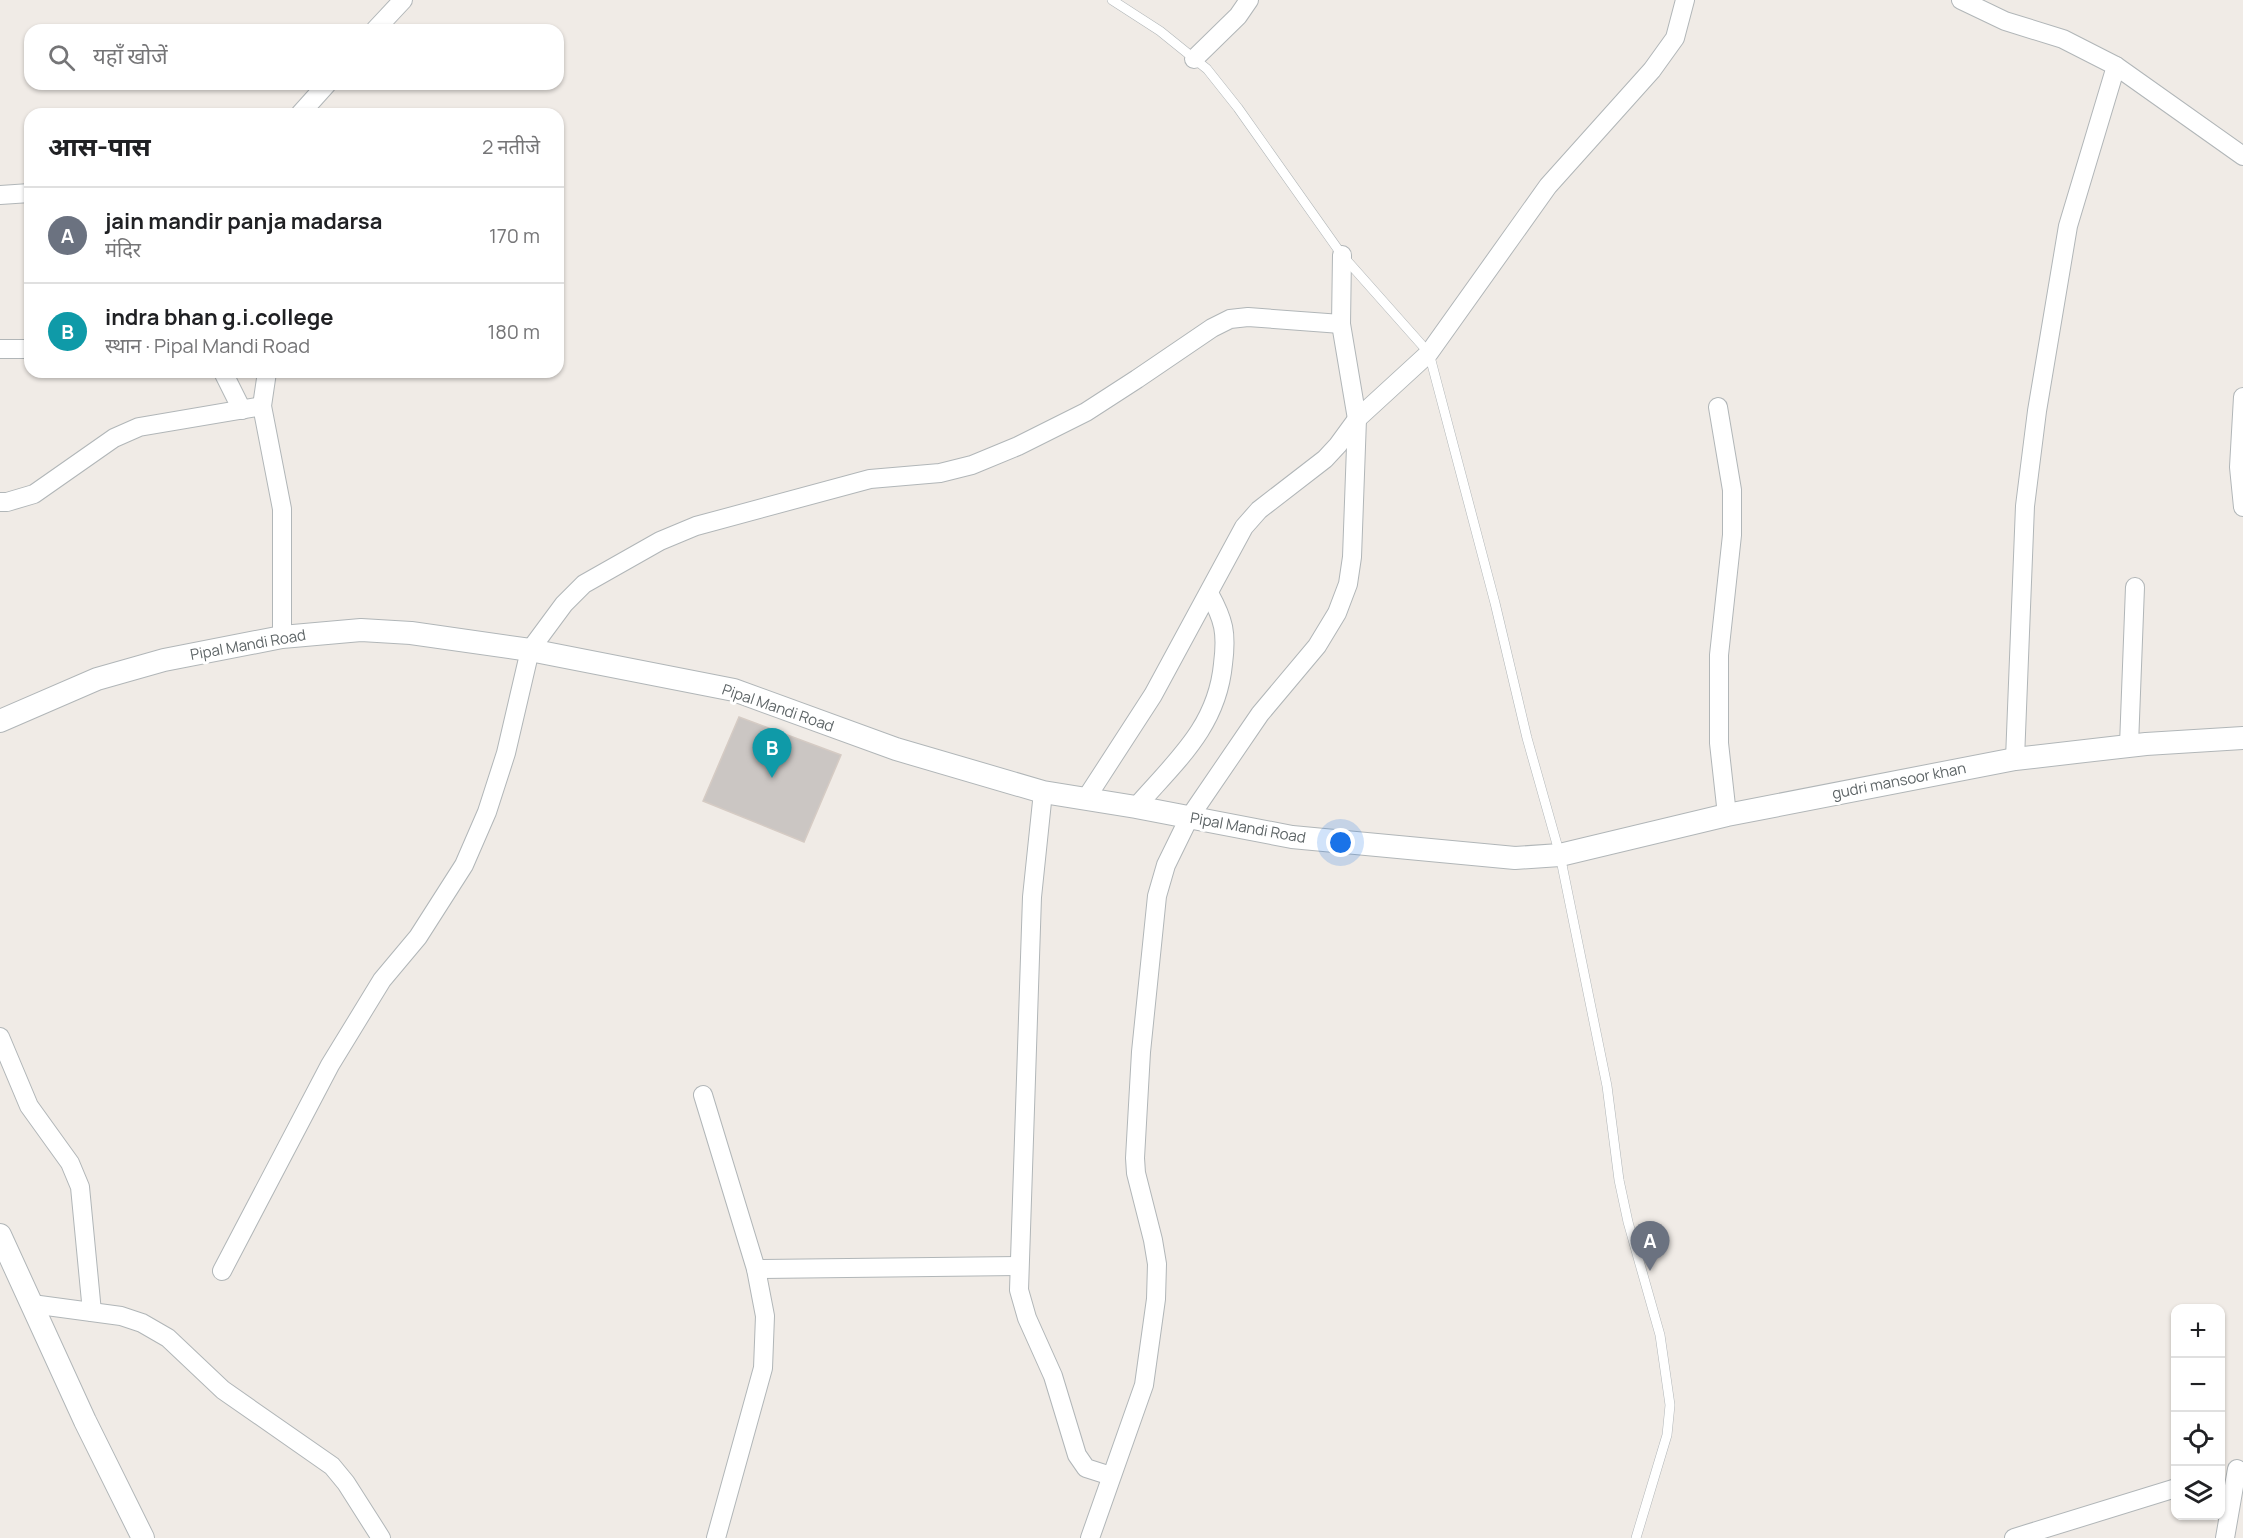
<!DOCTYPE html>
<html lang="hi">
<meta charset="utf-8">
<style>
body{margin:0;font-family:Manrope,"Noto Sans Devanagari",sans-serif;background:#f2f2f2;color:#202124}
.controls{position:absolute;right:18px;bottom:18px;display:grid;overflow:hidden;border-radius:12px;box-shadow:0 2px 4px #0004}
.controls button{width:54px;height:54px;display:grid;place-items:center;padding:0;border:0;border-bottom:2px solid #e0e0e0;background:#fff;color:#202124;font:30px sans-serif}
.you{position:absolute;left:1341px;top:843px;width:21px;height:21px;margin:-15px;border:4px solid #fff;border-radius:50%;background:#1a73e8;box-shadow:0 0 0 9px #1a73e833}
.badge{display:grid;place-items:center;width:39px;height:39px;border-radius:50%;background:#2563eb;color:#fff;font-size:20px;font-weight:700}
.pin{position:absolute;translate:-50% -50px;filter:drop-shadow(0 2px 3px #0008)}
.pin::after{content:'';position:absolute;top:32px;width:21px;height:18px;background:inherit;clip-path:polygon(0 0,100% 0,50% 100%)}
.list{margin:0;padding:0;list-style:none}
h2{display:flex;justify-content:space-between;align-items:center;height:78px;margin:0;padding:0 24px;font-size:26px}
h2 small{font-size:20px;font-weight:400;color:#757577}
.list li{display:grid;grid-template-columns:39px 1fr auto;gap:18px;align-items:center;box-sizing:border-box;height:96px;padding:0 24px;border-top:2px solid #e0e0e0}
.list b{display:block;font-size:22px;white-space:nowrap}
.list p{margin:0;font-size:20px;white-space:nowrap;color:#757577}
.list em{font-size:20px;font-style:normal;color:#757577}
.icon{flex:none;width:33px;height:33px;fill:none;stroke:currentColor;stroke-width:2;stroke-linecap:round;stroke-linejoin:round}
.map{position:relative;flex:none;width:2243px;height:1538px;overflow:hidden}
.search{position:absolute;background:#fff;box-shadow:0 2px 4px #0004;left:24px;top:24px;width:540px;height:66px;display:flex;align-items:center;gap:15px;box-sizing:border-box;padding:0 21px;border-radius:18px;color:#757577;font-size:22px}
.panel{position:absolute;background:#fff;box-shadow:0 2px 4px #0004;left:24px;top:108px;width:540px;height:270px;border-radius:18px}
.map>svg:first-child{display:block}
</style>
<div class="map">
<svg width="2243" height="1538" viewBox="0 0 2243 1538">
<rect width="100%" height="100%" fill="#f0ebe6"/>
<!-- building -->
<polygon fill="#cbc6c3" stroke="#d5cbc4" stroke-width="1.5" points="739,717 841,755 804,842 703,801"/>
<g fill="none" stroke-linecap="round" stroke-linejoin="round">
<defs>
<polyline id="service" points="1112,0 1160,31 1207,69 1238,108 1342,255 1429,353 1495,603 1527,738 1560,855 1607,1086 1619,1180 1628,1222 1660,1335 1670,1405 1667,1435 1636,1538"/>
<g id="minor">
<polyline points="1961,0 2005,21 2063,39 2116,66 2243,156"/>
<polyline points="375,30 403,0"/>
<polyline points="1194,59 1238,16 1249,0"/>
<polyline points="300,114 327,84"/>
<polyline points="0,195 30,193"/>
<polyline points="0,349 30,349"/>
<polyline points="223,372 242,410"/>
<polyline points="267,372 262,406 282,509 282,637"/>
<polyline points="2243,397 2239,467 2243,507"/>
<polyline points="1718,407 1732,490 1732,535 1719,655 1719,743 1727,815"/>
<polyline points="0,502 7,502 34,494 114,438 139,427 262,406"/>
<polyline points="2129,745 2135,587"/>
<polyline points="2015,759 2025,506 2037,411 2068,226 2116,66"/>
<polyline points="1043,792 1032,897 1019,1290 1027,1318 1053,1376 1077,1455 1086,1468 1111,1476"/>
<polyline points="1085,800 1153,695 1244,527 1259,510 1325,459 1338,445 1357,419 1429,353 1548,186 1652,70 1675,38 1685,0"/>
<path d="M1136,807C1176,761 1217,727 1223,664C1227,633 1224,620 1209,593"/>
<polyline points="0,1037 29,1106 70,1163 80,1187 92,1312"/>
<polyline points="703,1095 756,1269 765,1316 763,1368 716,1538"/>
<polyline points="756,1269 1019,1266"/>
<polyline points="222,1271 330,1065 382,980 418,937 464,865 487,812 506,753 530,650 564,604 584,584 660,541 696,526 870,479 940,473 972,465 1018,446 1086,412 1137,379 1212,328 1230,319 1248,317 1341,324"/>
<polyline points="32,1304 121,1316 142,1323 168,1338 223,1390 332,1466 346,1483 381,1538"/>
<polyline points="1090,1538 1144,1385 1156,1299 1157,1264 1153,1240 1136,1173 1135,1158 1141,1052 1157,896 1166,865 1189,818 1260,714 1317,646 1337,613 1348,584 1352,557 1357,419 1341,324 1342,255"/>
<polyline points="2014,1538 2176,1488"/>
<polyline points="2225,1538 2237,1469"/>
</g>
<g id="tertiary">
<polyline points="0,721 97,679 164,660 282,637 361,630 411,633 530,650 734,690 896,749 1043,792 1136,807 1292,837 1515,858 1560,855 1727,815 2015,759 2146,744 2243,738"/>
<polyline points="0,1235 85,1421 143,1538"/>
</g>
</defs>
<!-- service casing -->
<use href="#service" stroke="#b1b6b8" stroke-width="10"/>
<!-- minor casing -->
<use href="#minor" stroke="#b1b6b8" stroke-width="20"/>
<!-- tertiary casing -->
<use href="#tertiary" stroke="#b1b6b8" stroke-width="24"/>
<!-- service -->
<use href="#service" stroke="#fff" stroke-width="9"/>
<!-- minor -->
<use href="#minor" stroke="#fff" stroke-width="18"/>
<!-- tertiary -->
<use href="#tertiary" stroke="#fff" stroke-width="22"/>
</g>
<g text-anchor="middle" stroke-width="6" stroke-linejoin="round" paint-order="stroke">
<!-- street labels -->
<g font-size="15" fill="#5d6466" stroke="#fff">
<text transform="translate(248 645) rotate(-10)" y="5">Pipal Mandi Road</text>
<text transform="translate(778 708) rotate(19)" y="5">Pipal Mandi Road</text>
<text transform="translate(1899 781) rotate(-11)" y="5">gudri mansoor khan</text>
<text transform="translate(1248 828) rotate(10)" y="5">Pipal Mandi Road</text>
</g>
</g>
</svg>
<div class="controls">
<button>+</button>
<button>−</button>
<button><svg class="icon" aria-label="locate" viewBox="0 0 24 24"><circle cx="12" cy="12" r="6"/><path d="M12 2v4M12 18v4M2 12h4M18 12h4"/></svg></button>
<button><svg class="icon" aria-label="layers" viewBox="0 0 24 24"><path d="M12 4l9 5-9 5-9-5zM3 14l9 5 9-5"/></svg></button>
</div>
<div class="you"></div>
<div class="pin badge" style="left:1650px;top:1271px;background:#6b7280">A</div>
<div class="pin badge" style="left:772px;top:778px;background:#0f9aa8">B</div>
<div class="search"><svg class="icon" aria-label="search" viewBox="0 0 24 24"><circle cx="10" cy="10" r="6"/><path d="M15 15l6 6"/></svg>यहाँ खोजें</div>
<section class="panel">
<h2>आस-पास<small>2 नतीजे</small></h2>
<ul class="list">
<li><span class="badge" style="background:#6b7280">A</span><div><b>jain mandir panja madarsa</b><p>मंदिर</p></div><em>170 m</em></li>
<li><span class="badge" style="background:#0f9aa8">B</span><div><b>indra bhan g.i.college</b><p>स्थान · Pipal Mandi Road</p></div><em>180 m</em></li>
</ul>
</section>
</div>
